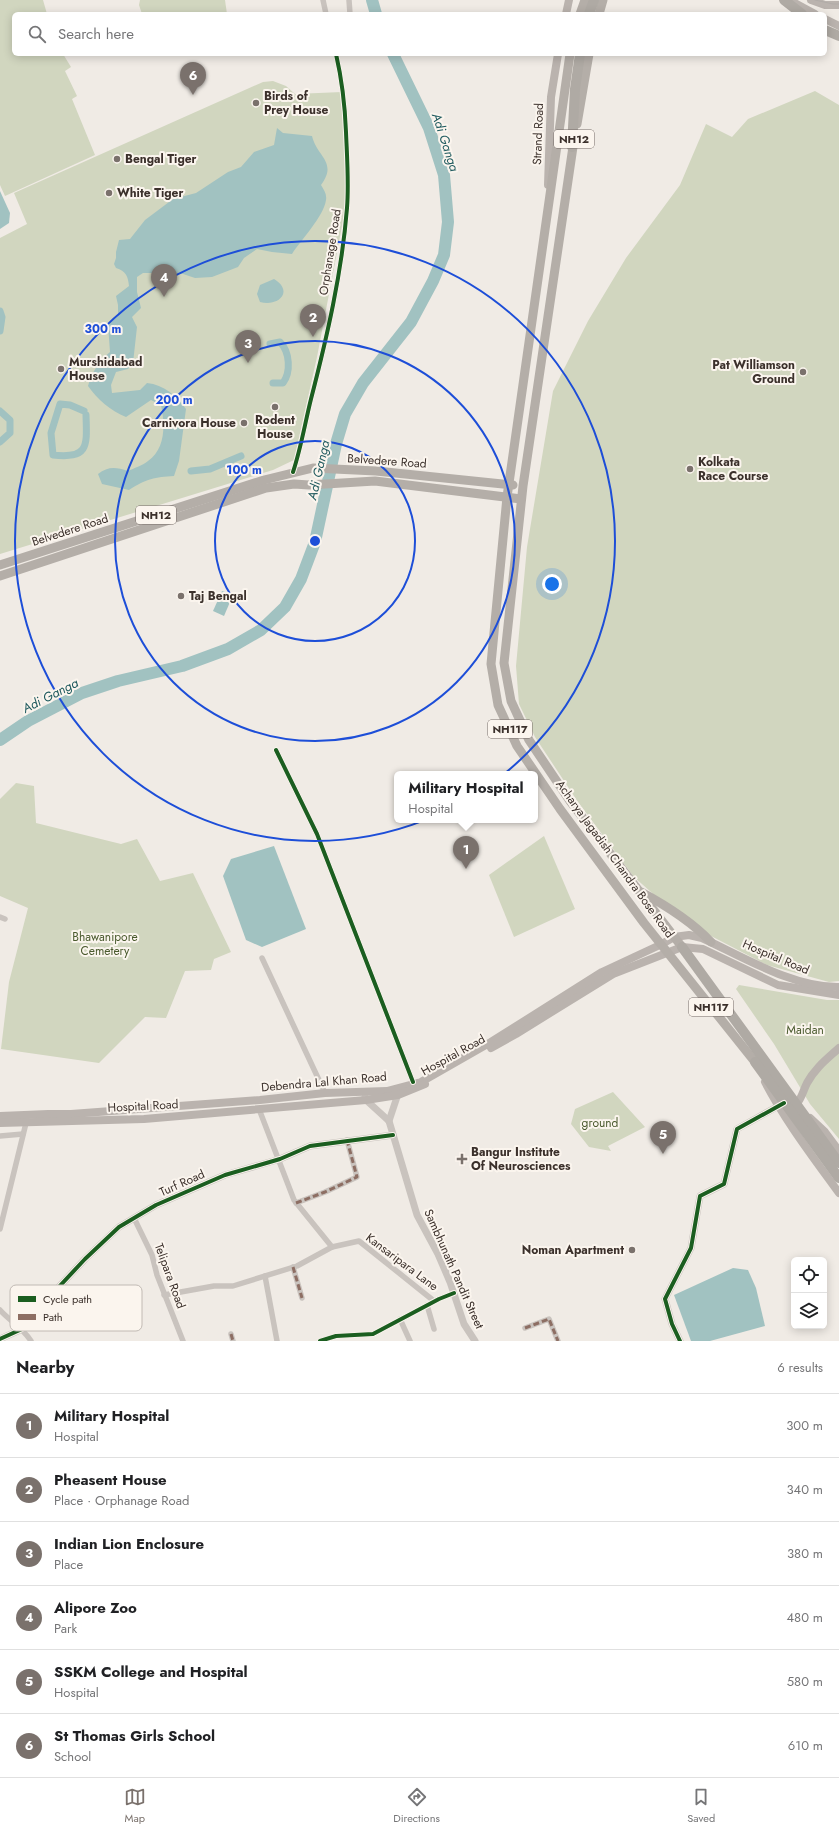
<!DOCTYPE html>
<meta charset="utf-8">
<style>
body{margin:0;font-family:Jost,sans-serif;background:#f6f6f6;color:#202124}
.controls{position:absolute;right:12px;bottom:12px;display:grid;overflow:hidden;border-radius:6px;box-shadow:0 2px 10px #0003}
.controls button{width:36px;height:36px;display:grid;place-items:center;padding:0;border:0;border-bottom:1px solid #e0e0e0;background:#fff;color:#202124;font:20px sans-serif}
.you{position:absolute;left:552px;top:584px;width:14px;height:14px;margin:-10px;border:3px solid #fff;border-radius:50%;background:#1a73e8;box-shadow:0 0 0 6px #1a73e833}
.badge{display:grid;place-items:center;width:26px;height:26px;border-radius:50%;background:#7a716c;color:#fff;font-size:13px;font-weight:700}
.pin{position:absolute;translate:-50% -33px;filter:drop-shadow(0 1px 2px #0008)}
.pin::after{content:'';position:absolute;top:21px;width:14px;height:12px;background:inherit;clip-path:polygon(0 0,100% 0,50% 100%)}
.popup{position:absolute;left:394px;top:771px;width:144px;height:52px;box-sizing:border-box;display:grid;place-content:center;border-radius:6px;background:#fff;filter:drop-shadow(0 1px 3px #0005);font-size:13px;white-space:nowrap;color:#757577}
.popup b{font-size:15px;color:#202124}
.popup::after{content:'';position:absolute;left:50%;top:100%;margin-left:-8px;border:8px solid transparent;border-top-color:#fff}
.list{margin:0;padding:0;list-style:none}
h2{display:flex;justify-content:space-between;align-items:center;height:52px;margin:0;padding:0 16px;font-size:17px}
h2 small{font-size:13px;font-weight:400;color:#757577}
.list li{display:grid;grid-template-columns:26px 1fr auto;gap:12px;align-items:center;box-sizing:border-box;height:64px;padding:0 16px;border-top:1px solid #e0e0e0}
.list b{display:block;font-size:15px;white-space:nowrap}
.list p{margin:0;font-size:13px;white-space:nowrap;color:#757577}
.list em{font-size:13px;font-style:normal;color:#757577}
.icon{flex:none;width:22px;height:22px;fill:none;stroke:currentColor;stroke-width:2;stroke-linecap:round;stroke-linejoin:round}
.map{position:relative;flex:none;width:839px;height:1341px;overflow:hidden}
.search{position:absolute;background:#fff;box-shadow:0 2px 10px #0003;left:12px;right:12px;top:12px;height:44px;display:flex;align-items:center;gap:10px;box-sizing:border-box;padding:0 14px;border-radius:6px;color:#757577;font-size:15px}
.sheet{height:436px;background:#fff}
nav{display:flex;justify-content:space-around;align-items:center;box-sizing:border-box;height:56px;border-top:1px solid #e0e0e0;background:#fff;font-size:11px;color:#757577}
nav a{display:grid;justify-items:center;gap:2px}
nav .on{color:#7a716c}
.map>svg:first-child{display:block}
</style>
<div class="map">
<svg width="839" height="1341" viewBox="0 0 839 1341">
<rect width="100%" height="100%" fill="#f0ebe5"/>
<!-- green -->
<g fill="#d1d6bf">
<polygon points="0,0 43,0 47,14 14,14 14,54 63,54 71,67 65,71 77,96 72,99 95,155 5,196 0,185"/>
<polygon points="140,0 225,0 227,14 142,14 139,5"/>
<polygon points="273,81 286,86 295,94 342,92 343,103 346,205 317,357 294,460 273,470 0,554 0,238 27,224 14,193 263,82"/>
<polygon points="815,91 839,105 839,981 829,982 767,965 686,923 634,877 578,802 535,737 519,704 516,666 527,547 553,391 588,321 626,258 680,185 706,124 732,137 748,119"/>
<polygon points="16,783 34,786 36,823 121,844 137,839 160,881 193,873 231,952 214,959 211,970 185,971 166,1018 145,1017 99,1063 1,1049 9,982 28,908 0,896 0,799"/>
<polygon points="544,836 575,909 514,937 489,875"/>
<polygon points="739,985 827,1000 839,1000 839,1139 810,1104 774,1044 736,989"/>
<polygon points="613,1092 645,1127 608,1146 611,1151 589,1147 571,1124 575,1109"/>
</g>
<!-- water -->
<g fill="#a1c2c1">
<path d="M277,128L283,133L312,136C317,157 338,162 321,185C324,190 327,194 326,200C324,216 301,240 292,254L272,252L257,249L244,258L238,267L212,277L195,278L183,274L159,273H143L137,277V292L141,308L132,317L137,327L133,363L128,369L116,372L111,385L112,393L140,390L147,383C164,385 176,395 186,409L179,461L174,476C155,477 146,479 129,490L102,484L98,474C108,466 116,467 128,471C134,468 142,466 148,461C166,448 165,424 161,405L151,400L126,417C111,411 97,399 88,386C92,372 99,361 110,352L108,324L118,316V305L116,296L129,286C128,276 126,271 116,268L114,264L116,258V252L119,240L130,239L145,220L173,199L196,193L228,172L241,167L254,152L274,145Z"/>
<polygon points="0,191 10,213 9,223 0,229"/>
<path d="M274,279C294,291 279,307 260,302L257,294L260,285Z"/>
<polygon points="222,591 233,595 224,616 213,611"/>
<polygon points="274,846 306,929 262,947 246,940 223,876 231,859"/>
<polygon points="733,1268 748,1270 756,1288 765,1326 710,1341 691,1341 674,1295"/>
</g>
<g fill="none" stroke-linecap="round" stroke-linejoin="round">
<!-- canal -->
<g stroke="#a1c2c1" stroke-width="7">
<polyline points="0,311 2,317 0,331"/>
<path d="M270,344L280,342C290,352 291,372 283,383H273"/>
<polyline points="0,411 10,420 10,433 0,442"/>
<path d="M84,411L70,405L60,404L51,433L53,455C89,459 87,446 86,415"/>
<polyline points="191,471 210,469 241,456"/>
</g>
<!-- river -->
<g stroke="#a1c2c1" stroke-width="12">
<polyline points="372,0 376,14"/>
<polyline points="0,740 28,721 82,693 118,681 182,666 228,649 261,630 285,607 301,579 315,542 336,444 345,414 363,383 411,322 433,281 444,255 448,222 444,175 429,128 393,54"/>
</g>
<!-- minor -->
<g stroke="#c9c3be" stroke-width="5.5">
<polyline points="323,0 326,14"/>
<polyline points="349,0 350,14"/>
<path d="M293,472C301,448 305,423 311,399C327,337 342,272 347,208C349,183 347,157 346,132C345,106 342,80 336,54"/>
<polyline points="276,750 317,834 413,1082"/>
<polyline points="0,917 5,919"/>
<polyline points="262,958 325,1093"/>
<polyline points="259,1109 294,1200 332,1247"/>
<polyline points="0,1136 23,1134"/>
<polyline points="296,1203 325,1192 357,1177 347,1140"/>
<polyline points="134,1218 152,1255 157,1275 183,1341"/>
<polyline points="0,1229 27,1119"/>
<polyline points="293,1267 302,1298"/>
<polyline points="265,1276 277,1341"/>
<polyline points="164,1295 214,1286 233,1286 297,1266 332,1247 359,1241 434,1301"/>
<polyline points="427,1305 434,1329"/>
<path d="M0,1310C10,1321 23,1328 31,1341"/>
<polyline points="400,1319 410,1341"/>
<polyline points="525,1328 549,1319 558,1341"/>
<polyline points="231,1334 233,1341"/>
<polyline points="320,1341 336,1336 373,1334 439,1299 454,1293"/>
</g>
<!-- tertiary -->
<g stroke="#c9c3be" stroke-width="7">
<polyline points="365,1097 366,1100 389,1121 417,1215 438,1254 450,1282 464,1324 475,1341"/>
<polyline points="389,1121 399,1091"/>
<polyline points="0,1339 22,1329 28,1324 42,1305 85,1259 119,1227 156,1205 225,1175 280,1159 310,1146 393,1135"/>
<polyline points="680,1341 672,1324 665,1299 691,1248 700,1196 724,1184 737,1129 782,1104"/>
</g>
<!-- secondary -->
<g stroke="#bab3ae" stroke-width="8">
<polyline points="811,0 825,5 839,5"/>
<polyline points="791,1 815,14"/>
<polyline points="566,14 569,0"/>
<polyline points="825,19 839,26"/>
<polyline points="548,185 551,97 558,54"/>
<polyline points="491,1048 516,1034 613,974 682,947 703,949 778,985 839,995"/>
<path d="M765,1082C786,1122 813,1157 839,1193"/>
<path d="M799,1108L796,1105C802,1098 803,1091 807,1083C815,1068 827,1059 839,1048"/>
<path d="M0,1116L48,1114H71L260,1100L325,1093L387,1091L421,1082L491,1042L602,972L662,944L674,937L689,935L702,938C743,957 794,988 839,987"/>
<polyline points="810,1118 825,1132 839,1151"/>
<polyline points="0,1123 144,1119 366,1100 398,1095 425,1084"/>
</g>
<!-- trunk -->
<g stroke="#b4aea8" stroke-width="9">
<polyline points="580,14 585,0"/>
<polyline points="599,14 603,0"/>
<polyline points="570,54 507,497 491,664 498,705 517,746 560,809 644,923 755,1062"/>
<polyline points="577,124 589,54"/>
<polyline points="574,140 523,486 504,663 511,701 529,740 570,801 682,947"/>
<polyline points="0,565 264,480 313,468 376,471 513,485"/>
<polyline points="0,576 266,488 294,484 309,485 375,481 521,499"/>
<path d="M641,892C667,906 691,921 711,942"/>
</g>
<!-- motorway -->
<g stroke="#afaaa4" stroke-width="10">
<polyline points="784,0 802,14"/>
<polyline points="589,14 594,0"/>
<polyline points="825,30 839,36"/>
<polyline points="572,147 575,89 580,54"/>
<polyline points="682,947 839,1163"/>
<polyline points="755,1062 839,1178"/>
</g>
<!-- tram -->
<polyline stroke="#b1aca8" stroke-width="1" points="815,0 833,4 839,4"/>
<!-- quiet -->
<g stroke="#8d6e63" stroke-width="3" stroke-dasharray="6 3" stroke-linecap="butt">
<polyline points="296,1203 325,1192 357,1177 347,1140"/>
<polyline points="293,1267 302,1298"/>
<polyline points="525,1328 549,1319 558,1341"/>
<polyline points="231,1334 233,1341"/>
</g>
<defs>
<g id="cycleway">
<path d="M293,472C301,448 305,423 311,399C327,337 342,272 347,208C349,183 347,157 346,132C345,106 342,80 336,54"/>
<polyline points="276,750 317,834 413,1082"/>
<polyline points="0,1339 22,1329 28,1324 42,1305 85,1259 119,1227 156,1205 225,1175 280,1159 310,1146 393,1135"/>
<polyline points="320,1341 336,1336 373,1334 439,1299 454,1293"/>
<polyline points="680,1341 672,1324 665,1299 691,1248 700,1196 724,1184 737,1129 784,1103"/>
</g>
</defs>
<!-- cycleway casing -->
<use href="#cycleway" stroke="#fbf5ee" stroke-width="6"/>
<!-- cycleway -->
<use href="#cycleway" stroke="#1b5e20" stroke-width="4"/>
</g>
<!-- distance rings -->
<g fill="none" stroke="#1d4ed8" stroke-width="2">
<circle cx="315" cy="541" r="100"/>
<circle cx="315" cy="541" r="200"/>
<circle cx="315" cy="541" r="300"/>
</g>
<!-- markers -->
<g fill="#7a716c" stroke="#fbf5ee" stroke-width="1.5">
<circle cx="256" cy="103" r="4"/>
<circle cx="117" cy="159" r="4"/>
<circle cx="109" cy="193" r="4"/>
<circle cx="61" cy="369" r="4"/>
<circle cx="803" cy="372" r="4"/>
<circle cx="275" cy="407" r="4"/>
<circle cx="244" cy="423" r="4"/>
<circle cx="690" cy="469" r="4"/>
<circle cx="181" cy="596" r="4"/>
<path d="M460 1153h4v4h4v4h-4v4h-4v-4h-4v-4h4z"/>
<circle cx="632" cy="1250" r="4"/>
</g>
<g text-anchor="middle" stroke-width="4" stroke-linejoin="round" paint-order="stroke">
<!-- shield labels -->
<g fill="#fbf5ee" stroke="#756b66" stroke-width="1">
<rect x="554" y="130" width="40" height="18" rx="3"/>
<rect x="136" y="506" width="40" height="18" rx="3"/>
<rect x="488" y="720" width="44" height="18" rx="3"/>
<rect x="689" y="998" width="44" height="18" rx="3"/>
</g>
<g font-size="11" font-weight="bold" fill="#3b302b">
<text x="574" y="143">NH12</text>
<text x="156" y="519">NH12</text>
<text x="510" y="733">NH117</text>
<text x="711" y="1011">NH117</text>
</g>
<!-- poi labels -->
<g font-size="12" font-weight="bold" fill="#3b302b" stroke="#fbf5ee" text-anchor="start">
<text x="264" y="100">Birds of<tspan x="264" dy="14">Prey House</tspan></text>
<text x="125" y="163">Bengal Tiger</text>
<text x="117" y="197">White Tiger</text>
<text x="69" y="366">Murshidabad<tspan x="69" dy="14">House</tspan></text>
<text x="795" y="369" text-anchor="end">Pat Williamson<tspan x="795" dy="14">Ground</tspan></text>
<text x="275" y="424" text-anchor="middle">Rodent<tspan x="275" dy="14">House</tspan></text>
<text x="236" y="427" text-anchor="end">Carnivora House</text>
<text x="698" y="466">Kolkata<tspan x="698" dy="14">Race Course</tspan></text>
<text x="189" y="600">Taj Bengal</text>
<text x="471" y="1156">Bangur Institute<tspan x="471" dy="14">Of Neurosciences</tspan></text>
<text x="624" y="1254" text-anchor="end">Noman Apartment</text>
</g>
<!-- street labels -->
<g font-size="12" fill="#3b302b" stroke="#fbf5ee">
<text transform="translate(538 134) rotate(-88)" y="4">Strand Road</text>
<text transform="translate(330 252) rotate(-81)" y="4">Orphanage Road</text>
<text transform="translate(387 461) rotate(4)" y="4">Belvedere Road</text>
<text transform="translate(70 530) rotate(-18)" y="4">Belvedere Road</text>
<text transform="translate(615 859) rotate(54)" y="4">Acharya Jagadish Chandra Bose Road</text>
<text transform="translate(776 957) rotate(23)" y="4">Hospital Road</text>
<text transform="translate(453 1055) rotate(-29)" y="4">Hospital Road</text>
<text transform="translate(324 1082) rotate(-5)" y="4">Debendra Lal Khan Road</text>
<text transform="translate(143 1106) rotate(-3)" y="4">Hospital Road</text>
<text transform="translate(182 1183) rotate(-24)" y="4">Turf Road</text>
<text transform="translate(402 1262) rotate(37)" y="4">Kansaripara Lane</text>
<text transform="translate(454 1269) rotate(66)" y="4">Sambhunath Pandit Street</text>
<text transform="translate(170 1276) rotate(70)" y="4">Telipara Road</text>
</g>
<!-- park labels -->
<g font-size="12" fill="#4a5a2e" stroke="#fbf5ee">
<text x="105" y="941">Bhawanipore<tspan x="105" dy="14">Cemetery</tspan></text>
<text x="805" y="1034">Maidan</text>
<text x="600" y="1127">ground</text>
</g>
<!-- water labels -->
<g font-size="13" font-style="italic" fill="#1f5a5e" stroke="#fbf5ee">
<text transform="translate(446 142) rotate(72)" y="5">Adi Ganga</text>
<text transform="translate(318 470) rotate(-77)" y="5">Adi Ganga</text>
<text transform="translate(50 695) rotate(-27)" y="5">Adi Ganga</text>
</g>
</g>
<!-- legend -->
<rect x="10" y="1285" width="132" height="46" rx="6" fill="#fbf5ee" stroke="#c1bab4" stroke-width="1"/>
<rect x="18" y="1296" width="18" height="6" fill="#1b5e20"/>
<rect x="18" y="1314" width="18" height="6" fill="#8d6e63"/>
<g font-size="11" fill="#3b302b">
<text x="43" y="1303">Cycle path</text>
<text x="43" y="1321">Path</text>
</g>
<circle cx="315" cy="541" r="6" fill="#1d4ed8" stroke="#fbf5ee" stroke-width="2"/>
<g font-size="12" text-anchor="middle" font-weight="bold" fill="#1d4ed8" stroke="#fbf5ee" stroke-width="4" stroke-linejoin="round" paint-order="stroke">
<text x="103" y="333">300 m</text>
<text x="174" y="404">200 m</text>
<text x="244" y="474">100 m</text>
</g>
</svg>
<div class="controls">
<button><svg class="icon" aria-label="locate" viewBox="0 0 24 24"><circle cx="12" cy="12" r="6"/><path d="M12 2v4M12 18v4M2 12h4M18 12h4"/></svg></button>
<button><svg class="icon" aria-label="layers" viewBox="0 0 24 24"><path d="M12 4l9 5-9 5-9-5zM3 14l9 5 9-5"/></svg></button>
</div>
<div class="you"></div>
<div class="pin badge" style="left:466px;top:869px">1</div>
<div class="popup"><b>Military Hospital</b>Hospital</div>
<div class="pin badge" style="left:313px;top:337px">2</div>
<div class="pin badge" style="left:248px;top:363px">3</div>
<div class="pin badge" style="left:164px;top:297px">4</div>
<div class="pin badge" style="left:663px;top:1154px">5</div>
<div class="pin badge" style="left:193px;top:95px">6</div>
<div class="search"><svg class="icon" aria-label="search" viewBox="0 0 24 24"><circle cx="10" cy="10" r="6"/><path d="M15 15l6 6"/></svg>Search here</div>
</div>
<section class="sheet">
<h2>Nearby<small>6 results</small></h2>
<ul class="list">
<li><span class="badge">1</span><div><b>Military Hospital</b><p>Hospital</p></div><em>300 m</em></li>
<li><span class="badge">2</span><div><b>Pheasent House</b><p>Place · Orphanage Road</p></div><em>340 m</em></li>
<li><span class="badge">3</span><div><b>Indian Lion Enclosure</b><p>Place</p></div><em>380 m</em></li>
<li><span class="badge">4</span><div><b>Alipore Zoo</b><p>Park</p></div><em>480 m</em></li>
<li><span class="badge">5</span><div><b>SSKM College and Hospital</b><p>Hospital</p></div><em>580 m</em></li>
<li><span class="badge">6</span><div><b>St Thomas Girls School</b><p>School</p></div><em>610 m</em></li>
</ul>
</section>
<nav>
<a class="on"><svg class="icon" aria-label="map" viewBox="0 0 24 24"><path d="M3 6l6-2 6 2 6-2v14l-6 2-6-2-6 2zM9 4v14M15 6v14"/></svg>Map</a>
<a><svg class="icon" aria-label="directions" viewBox="0 0 24 24"><path d="M12 3l9 9-9 9-9-9zM9 14v-3h6M13 9l2 2-2 2"/></svg>Directions</a>
<a><svg class="icon" aria-label="saved" viewBox="0 0 24 24"><path d="M7 4h10v16l-5-4-5 4z"/></svg>Saved</a>
</nav>
